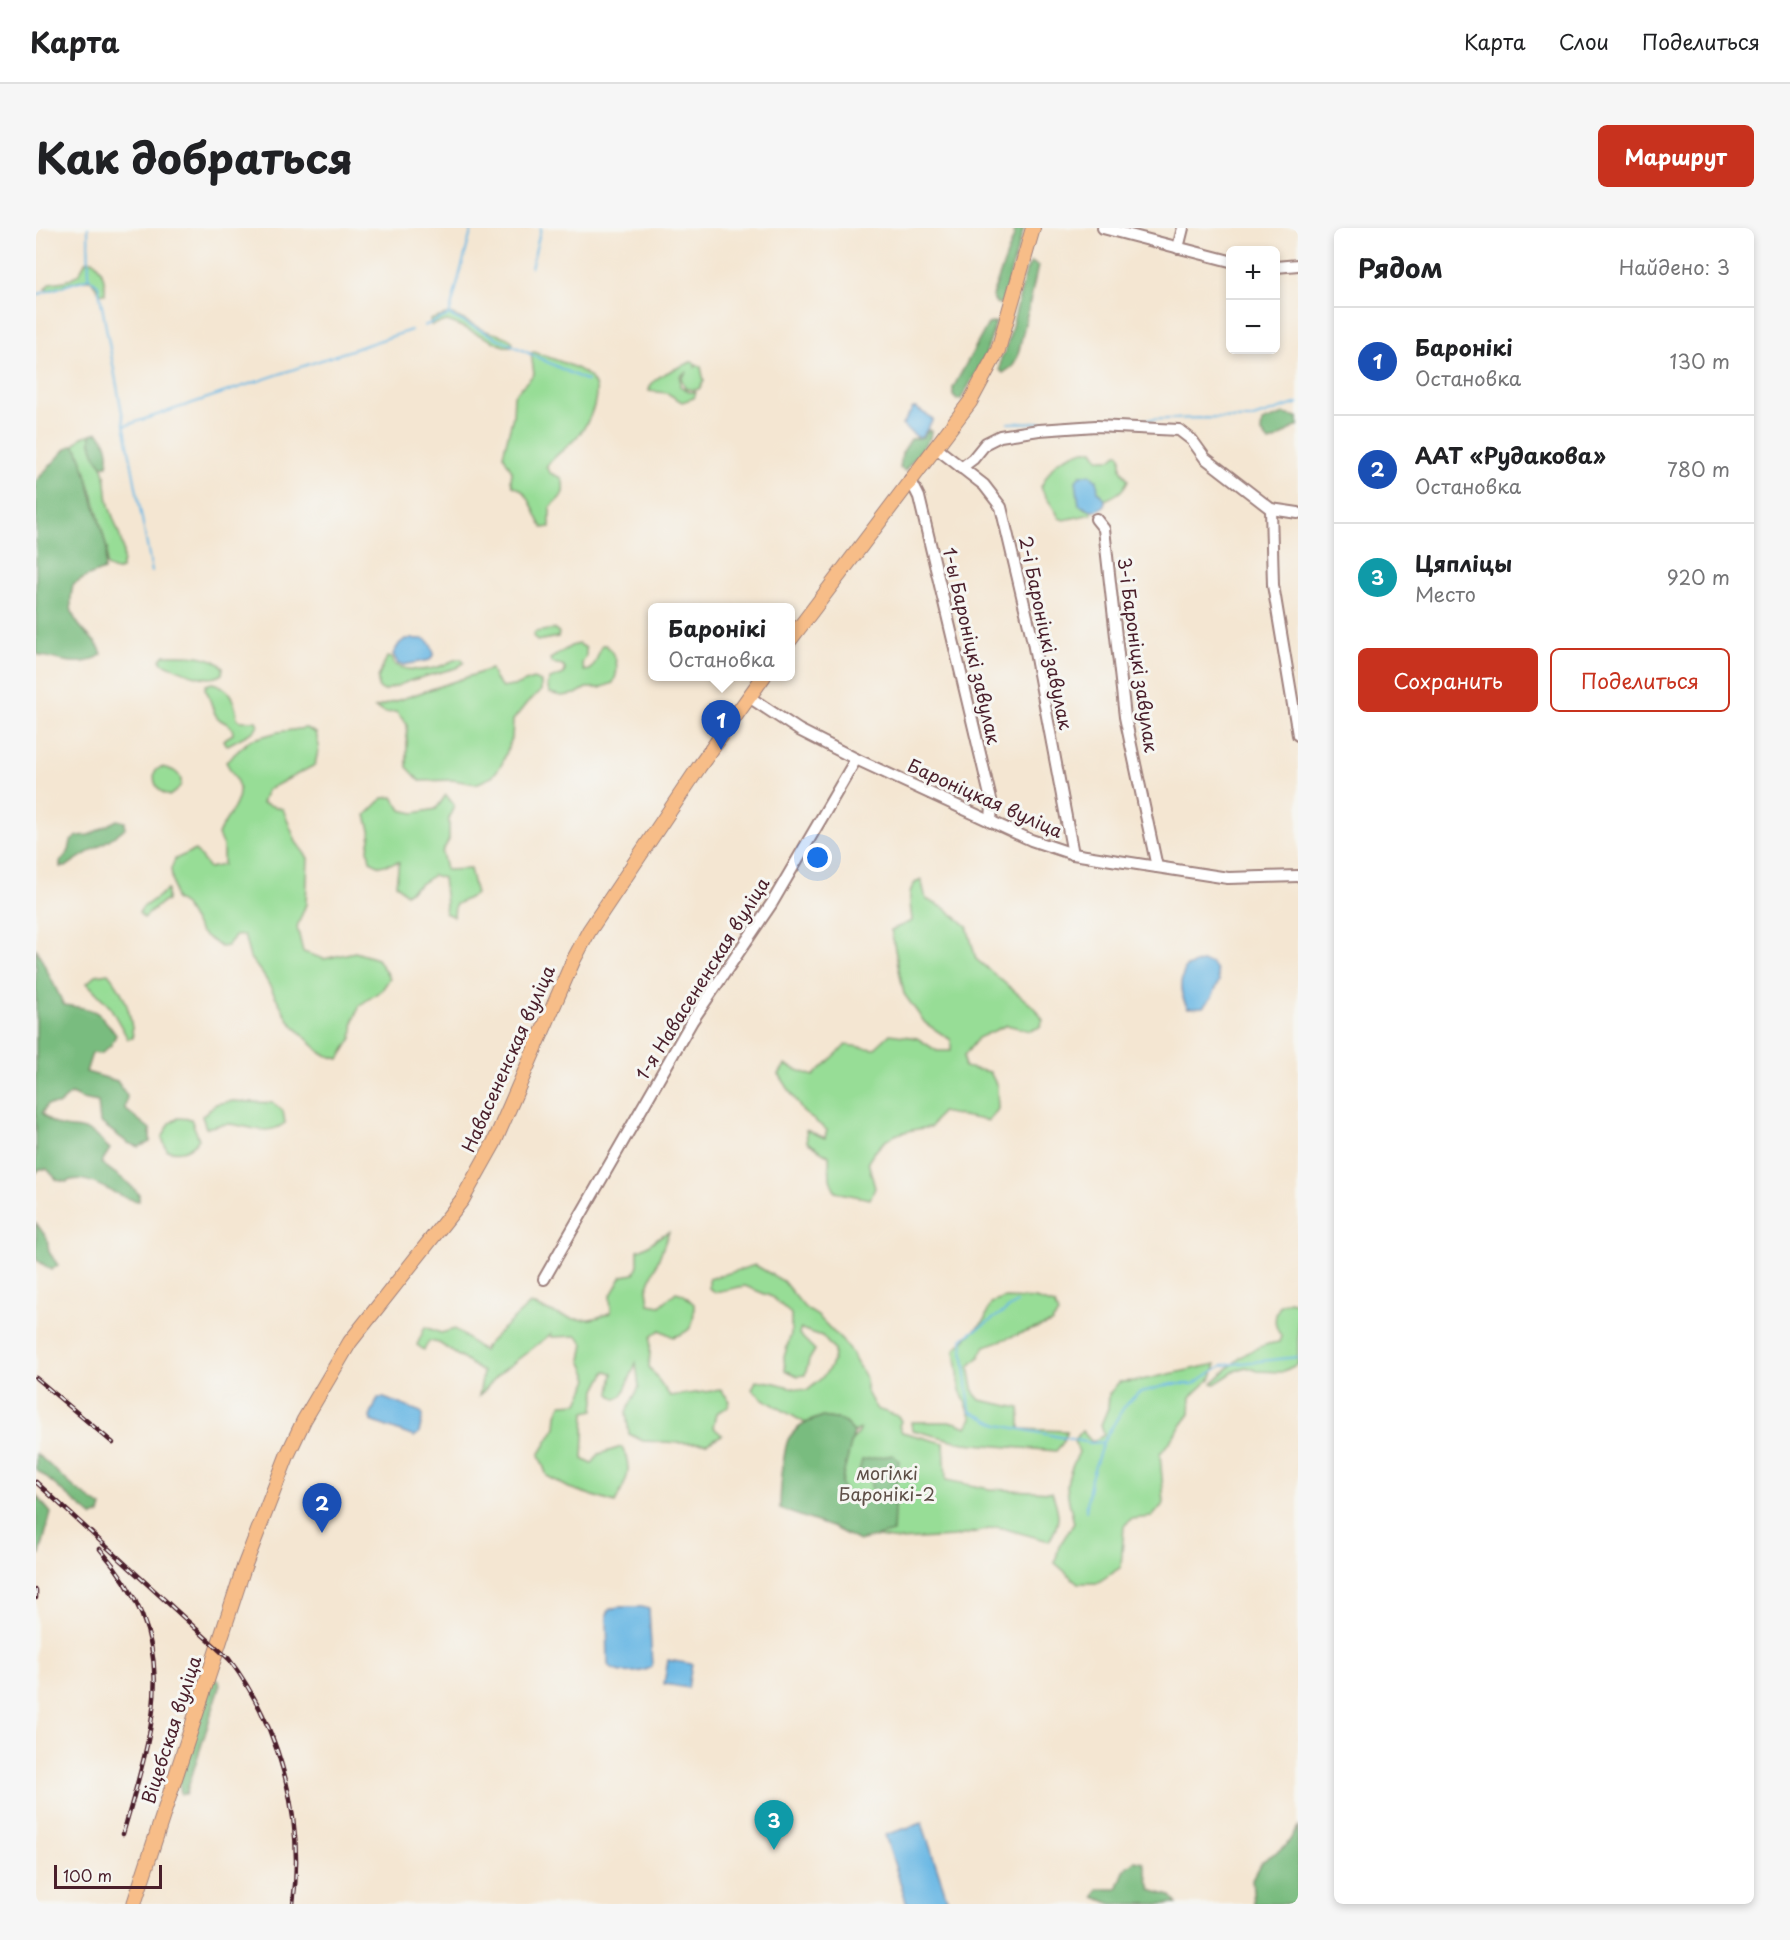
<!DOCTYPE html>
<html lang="ru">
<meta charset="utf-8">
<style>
body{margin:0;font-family:"Playpen Sans",sans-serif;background:#f6f6f6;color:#202124}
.controls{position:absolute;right:18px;top:18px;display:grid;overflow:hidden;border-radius:9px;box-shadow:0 3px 9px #0003}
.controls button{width:54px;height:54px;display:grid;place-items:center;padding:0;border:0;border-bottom:2px solid #e0e0e0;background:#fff;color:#202124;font:30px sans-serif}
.scale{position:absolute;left:18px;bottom:15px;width:108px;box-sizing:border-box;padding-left:6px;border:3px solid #4a1f2b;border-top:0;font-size:16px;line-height:21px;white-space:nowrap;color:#4a1f2b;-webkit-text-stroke:4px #f6f6f2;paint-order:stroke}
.you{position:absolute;left:782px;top:630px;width:21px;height:21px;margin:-15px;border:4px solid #fff;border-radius:50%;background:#1a73e8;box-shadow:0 0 0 9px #1a73e833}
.badge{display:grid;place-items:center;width:39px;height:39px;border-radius:50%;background:#c8321e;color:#fff;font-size:20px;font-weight:700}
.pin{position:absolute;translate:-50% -50px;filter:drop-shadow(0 2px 3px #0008)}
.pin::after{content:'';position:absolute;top:32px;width:21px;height:18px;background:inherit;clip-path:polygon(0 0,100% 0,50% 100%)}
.popup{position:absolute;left:612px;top:375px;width:147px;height:78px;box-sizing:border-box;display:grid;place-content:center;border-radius:9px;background:#fff;filter:drop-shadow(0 2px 4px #0005);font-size:20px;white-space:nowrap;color:#757577}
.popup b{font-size:22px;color:#202124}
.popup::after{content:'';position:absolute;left:50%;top:100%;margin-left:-12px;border:12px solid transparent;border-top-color:#fff}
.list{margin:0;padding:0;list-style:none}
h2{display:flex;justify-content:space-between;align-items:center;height:78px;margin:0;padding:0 24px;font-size:26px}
h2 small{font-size:20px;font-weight:400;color:#757577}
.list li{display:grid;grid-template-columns:39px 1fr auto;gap:18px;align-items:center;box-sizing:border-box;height:108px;padding:0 24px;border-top:2px solid #e0e0e0}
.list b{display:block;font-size:22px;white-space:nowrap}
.list p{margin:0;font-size:20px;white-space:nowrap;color:#757577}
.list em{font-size:20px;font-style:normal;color:#757577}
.actions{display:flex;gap:12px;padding:18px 24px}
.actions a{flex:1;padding:14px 0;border:2px solid #c8321e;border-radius:9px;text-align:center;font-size:21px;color:#c8321e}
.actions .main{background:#c8321e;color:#fff}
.map{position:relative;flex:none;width:1262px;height:1676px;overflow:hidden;border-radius:9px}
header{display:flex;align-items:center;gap:36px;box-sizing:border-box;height:84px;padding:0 30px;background:#fff;border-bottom:2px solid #e0e0e0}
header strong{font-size:28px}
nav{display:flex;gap:33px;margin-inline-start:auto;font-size:21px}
.intro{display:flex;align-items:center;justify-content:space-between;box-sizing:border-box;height:144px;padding:0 36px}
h1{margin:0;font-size:42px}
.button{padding:15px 27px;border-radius:9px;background:#c8321e;color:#fff;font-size:21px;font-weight:700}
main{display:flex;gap:36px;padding:0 36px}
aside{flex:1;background:#fff;border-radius:9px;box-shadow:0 3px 9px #0003}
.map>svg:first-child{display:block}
</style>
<header>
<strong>Карта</strong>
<nav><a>Карта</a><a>Слои</a><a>Поделиться</a></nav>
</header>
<div class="intro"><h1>Как добраться</h1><a class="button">Маршрут</a></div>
<main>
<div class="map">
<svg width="1262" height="1676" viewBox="0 0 1262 1676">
<rect width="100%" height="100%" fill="#f6f6f2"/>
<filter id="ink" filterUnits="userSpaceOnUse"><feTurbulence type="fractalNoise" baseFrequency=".0167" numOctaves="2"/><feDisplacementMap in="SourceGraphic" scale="12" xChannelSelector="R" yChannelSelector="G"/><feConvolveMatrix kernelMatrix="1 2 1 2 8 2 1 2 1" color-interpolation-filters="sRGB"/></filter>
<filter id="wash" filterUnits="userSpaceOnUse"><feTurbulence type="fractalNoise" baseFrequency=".008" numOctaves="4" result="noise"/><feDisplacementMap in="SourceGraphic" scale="24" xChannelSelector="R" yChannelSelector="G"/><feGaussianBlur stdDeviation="1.35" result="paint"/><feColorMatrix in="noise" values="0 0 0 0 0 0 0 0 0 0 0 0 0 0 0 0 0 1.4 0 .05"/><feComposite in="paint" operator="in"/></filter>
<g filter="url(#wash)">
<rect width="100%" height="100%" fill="#f4e6d2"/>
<!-- green -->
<g fill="#97dd96" stroke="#707e60" stroke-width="1.5">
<path d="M57,32C66,41 70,52 69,66L64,65L55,52H45L14,62L9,61L14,55L29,53L43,46L50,33Z"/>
<path d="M413,86C427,90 437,98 450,103C459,106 471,107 477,114L476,118H468L417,95L411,93L395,97L394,92Z"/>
<path d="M498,124C515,131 556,140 560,160C561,165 559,173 558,178C554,190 549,201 540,210C531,220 518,227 510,239L514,245L526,250C530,266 526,269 514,279V299L507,300C498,287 494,262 477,258L475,252L476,243L467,227L477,188L478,167L498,146L495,125Z"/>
<path d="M655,134L659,135V139L661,137L665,139L668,153L663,161L657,162L649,160L645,150L651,143L644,148V158L653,164H660L658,170L646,174L631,165L613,163C613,149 642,140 655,134Z"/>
<path d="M55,206C53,221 63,228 67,240C71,250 70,263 72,273C77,296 93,317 85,341C78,344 75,342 70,337L71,321L58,272L42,222L38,217L46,209Z"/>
<path d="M1048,222H1057L1063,231H1075L1082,225L1085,228V241L1092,252C1087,264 1080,267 1069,272L1062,264L1043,277L1055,283L1056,286L1028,292L1023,290C1018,278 1009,271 1005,259C1018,233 1020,232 1048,222Z"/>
<polygon points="519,401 523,405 522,409 501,413 497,408 499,404"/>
<path d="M543,416L550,420V428L546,435L548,443L554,442L559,435L566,417H570C582,429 584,441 577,455L564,460H550L540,466L525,468L514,465L511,457L514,451L528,446L529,441L526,437L516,435L514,431L535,418Z"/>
<path d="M129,427C147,427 173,425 187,439L186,446C171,457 142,441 126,435L124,432Z"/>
<path d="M351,429L356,430L359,437C375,444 392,443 408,437C415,434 418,430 426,431L428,435L420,440L376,452L348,463L342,459V450Z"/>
<polygon points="455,441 459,451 466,460 482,457 497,451 505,454 505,463 491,475 477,492 476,510 466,536 456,549 440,556 417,552 384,553 371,539 371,496 360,484 349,485 339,480"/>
<path d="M176,455C194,458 199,473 201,490L205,493H220L222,497L218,503L192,517L189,516L187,512L197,506C197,494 188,497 181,489C175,481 175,469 169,461L170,457Z"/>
<path d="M270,500L280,505L283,518L279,537L231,562L226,575L247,581L260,614L272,630L270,676L261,699L267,724L288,731L319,724L341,731L354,750L346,762L324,777L318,792L316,810L303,831L286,826L254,794L228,748L214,730L208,707L199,708L191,718L185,719L164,704L148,677L139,671L135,641L139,631L159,622L173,640L187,637V618L182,607C187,592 205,578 203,560C202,552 194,542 190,534L214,512L242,504Z"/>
<path d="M125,539C145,542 154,556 133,568C122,563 116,555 119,543Z"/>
<path d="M410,567L418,577L413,591V612L406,624L410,642L434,641L440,666L419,677L418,689L409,685L410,676L407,650L397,647C388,655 379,658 370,666L360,656L363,634L344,638L334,633L332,620L335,606L330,587L347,570L357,569L365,582L378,585L400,581Z"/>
<path d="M885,651L890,671L910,681L931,698L940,731L1000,781L1007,792L1004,799L994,803L971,797L942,810L928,828V839L954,844L961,858L962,881L953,893L905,884L895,899C865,903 848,906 832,934L839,960L834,971L799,964L794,951L793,928L771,914L770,902L789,910L791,902L767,884L743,846L749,837L777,848L810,817L838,821L854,806L881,810L901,823H915V812L889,795L868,766L855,702L876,693C875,677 868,659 885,651Z"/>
<polygon points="131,662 131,673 125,675 108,690 103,685 106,680"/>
<path d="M72,745C89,765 95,784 97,810L92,811L74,779L51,755L60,747Z"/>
<path d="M195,873L237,875L247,883L249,895C231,909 214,898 194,896C185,896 178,898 170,900L166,888L180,876Z"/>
<path d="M142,890L155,891L163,911C154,922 146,926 131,922L126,910L134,895Z"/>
<path d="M633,1004L611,1061L613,1076L624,1078L640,1064L647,1066L658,1076C658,1097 658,1103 637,1109L624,1102L615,1109L613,1139L634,1168L685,1162L694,1173L692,1179L680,1185L677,1199L686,1207L671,1215H648L607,1213L593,1206L590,1184L603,1159L600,1135L587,1167L580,1171L574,1166L577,1145L570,1143L560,1162L558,1182L549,1184L547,1231L556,1236L563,1226L586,1219C598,1242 590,1254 579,1275L533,1260L511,1248L503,1227L520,1199L521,1186L526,1176L542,1175L553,1151L545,1132L548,1116L542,1108L516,1109L515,1106L463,1146L443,1168L447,1144L403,1115L393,1113L388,1122L381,1117L389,1099L405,1105L419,1101L447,1123C451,1112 483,1087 494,1076C523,1087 545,1100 575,1084L574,1069L586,1048L598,1046L602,1037V1022C614,1020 618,1009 633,1004Z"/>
<path d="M719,1037L747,1053L769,1080L782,1088L811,1118L830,1151V1162L840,1181L862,1188L865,1193L863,1198L866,1204L908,1215L910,1252L953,1261L1016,1264C1024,1286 1025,1294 1013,1313L962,1299L918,1309L863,1312L827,1307L781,1287L813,1216L825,1201L818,1204L806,1192L785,1189L769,1195L727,1171L716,1161L720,1153C740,1152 752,1161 772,1162C785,1151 799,1140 798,1122L786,1108L765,1101L763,1106L779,1122L773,1132L769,1147L762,1148L749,1142L748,1129L755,1106V1086L736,1069L709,1058L679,1064L673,1060V1051Z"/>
<polygon points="969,1070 999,1071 1019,1077 1022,1086 1015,1095 949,1118 943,1129 933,1139 938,1165 944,1172 984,1180 984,1201 1031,1203 1026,1216 1020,1223 928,1215 876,1202 875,1194 918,1194 931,1199 936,1190 924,1162 919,1121 948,1093 955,1075"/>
<path d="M1253,1073L1262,1075V1136L1246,1144L1222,1143L1210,1139L1199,1143L1179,1156L1176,1155C1198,1135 1212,1118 1243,1114L1245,1108C1237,1096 1238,1089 1244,1077Z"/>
<path d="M1180,1136L1176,1149L1155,1169L1154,1186L1124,1226L1128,1275L1116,1289L1095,1291L1088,1298L1085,1339L1061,1355H1042L1019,1335L1023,1318L1038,1295C1030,1260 1026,1258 1043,1224L1038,1213L1046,1203L1056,1214L1068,1207L1065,1197L1072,1180L1073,1166L1083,1154L1101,1153Z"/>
</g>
<!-- forest -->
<g fill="#79bc7f" stroke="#626e55" stroke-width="1.5">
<polygon points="979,0 988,0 965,76 960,75 956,68 978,8"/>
<polygon points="995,34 1002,38 982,127 977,138 967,145 964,142 965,130 970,122 990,43"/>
<polygon points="960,94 948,131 925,171 921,172 917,168 917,160 952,96"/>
<path d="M1248,186L1262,189V198C1251,202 1245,211 1233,214L1225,204L1226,194Z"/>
<polygon points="892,202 895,203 894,210 869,243 864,240 866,225 875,211 887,209"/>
<path d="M62,204C71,212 74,226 71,237L67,238C59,230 54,218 55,206Z"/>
<path d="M38,217L42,222L49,242L71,321L68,342L50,349L37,357C31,383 37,393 55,410C60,415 64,419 66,426C49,441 23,432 3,427L0,423V253L31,220Z"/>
<path d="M81,592L89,594V600C71,616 49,624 30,639H24V634L33,623L35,613L42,608L53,607Z"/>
<path d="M0,720L28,777C59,781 62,781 80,807L75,817L65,826L56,825L50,844L81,853L91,868L89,881L114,901V914L103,919L92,915L64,894L62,874L46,871L35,866L22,877H11L6,885C21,904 33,897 53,903C60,905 67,916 74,921L65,935L91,954L103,966V973C81,972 51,942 30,954L21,952L11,941H4L0,945Z"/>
<polygon points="0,995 11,1010 13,1024 22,1037 15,1042 0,1031"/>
<path d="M785,1189L806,1192L818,1204L805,1256L809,1265L830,1271L836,1265L835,1254L823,1244L826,1232L857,1227L863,1233L859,1262L857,1304L823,1313L798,1300L744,1281C744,1269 747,1219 753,1210C761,1198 773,1193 785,1189Z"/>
<polygon points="0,1225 41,1262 66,1279 64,1286 57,1289 0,1241"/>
<polygon points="0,1267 15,1285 4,1326 0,1325"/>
<polygon points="179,1450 183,1452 184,1459 150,1566 145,1566 143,1554 175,1453"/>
<polygon points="1262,1599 1262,1676 1218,1676 1216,1651 1225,1634 1250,1618"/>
<polygon points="1099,1633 1108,1635 1115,1662 1134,1668 1141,1676 1076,1676 1059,1669 1062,1661 1081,1661 1089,1641"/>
</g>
<!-- water -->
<g fill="#6ab8e4" stroke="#5a6c88" stroke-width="1.5">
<polygon points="877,180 880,180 897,191 887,208 883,210 866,197"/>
<path d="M1044,247H1054L1061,252L1062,264L1069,272L1068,278C1059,285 1054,282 1043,277L1040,253Z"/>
<path d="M369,411C388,411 393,407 398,426L394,432L367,437L362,436L357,426L363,416Z"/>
<path d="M1165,734L1175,735L1181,743L1183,753L1176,769L1167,779L1152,780C1143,766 1143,754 1150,739Z"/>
<polygon points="342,1170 348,1170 385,1184 387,1187 383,1205 378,1209 335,1193 334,1189"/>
<path d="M582,1379H606L613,1381L616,1439C606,1445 580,1448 572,1437L571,1386L574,1381Z"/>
<polygon points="632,1432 656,1436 652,1460 628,1456"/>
<polygon points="886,1595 913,1676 871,1676 849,1607"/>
</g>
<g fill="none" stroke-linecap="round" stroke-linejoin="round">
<!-- stream -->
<g stroke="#6ab8e4" stroke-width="2">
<polyline points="495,40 505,0"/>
<polyline points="53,50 62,57 116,344"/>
<polyline points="0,67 53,50 52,0"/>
<polyline points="413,87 551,153"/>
<polyline points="388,98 413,87 436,0"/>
<polyline points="1062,193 1165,190 1214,191 1262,175"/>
<polyline points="972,195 1057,193"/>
<polyline points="88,198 375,102"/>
<polyline points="981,1075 926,1111 934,1183 963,1197 1055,1215 1067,1214 1088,1179 1102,1165 1135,1156 1157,1156 1187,1137 1262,1129"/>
<polyline points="1050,1283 1055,1250 1067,1214"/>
</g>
</g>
</g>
<g filter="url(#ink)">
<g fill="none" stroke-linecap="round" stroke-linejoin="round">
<defs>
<g id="minor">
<polyline points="1067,0 1194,33"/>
<polyline points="1142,20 1147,0"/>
<polyline points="1240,39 1262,37"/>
<polyline points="899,219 948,257 965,279 997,414 1037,626"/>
<polyline points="925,240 937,231 950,215 964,208 1003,202 1060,198 1143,202 1156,212 1169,230 1235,281 1262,285"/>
<polyline points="874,251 883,269 956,576 955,594"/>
<polyline points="1235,281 1237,357 1262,507"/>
<polyline points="1060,291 1068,301 1089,489 1121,639"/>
<polyline points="713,469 763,502 820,531 995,612 1037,626 1192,650 1262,648"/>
<polyline points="508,1051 656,793 736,675 820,531"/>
</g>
<g id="major">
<polyline points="754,412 934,174 962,122 997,0"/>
<polyline points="98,1676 208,1339 251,1228 268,1192 314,1114 426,972 458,915 537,733 553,703 663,539 728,448"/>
</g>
</defs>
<!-- minor casing -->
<use href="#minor" stroke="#9f827e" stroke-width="14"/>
<!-- major casing -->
<use href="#major" stroke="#9f827e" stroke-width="16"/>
<!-- minor -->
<use href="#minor" stroke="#fff" stroke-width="10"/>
<!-- major -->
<use href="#major" stroke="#f7bd88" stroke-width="14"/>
<defs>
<g id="rail">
<polyline points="0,1150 77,1215"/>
<path d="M0,1254L193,1431C244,1499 269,1592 257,1676"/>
<path d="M64,1321C148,1418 118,1496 87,1606"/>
<polyline points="0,1362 0,1370"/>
</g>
</defs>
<!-- rail casing -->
<use href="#rail" stroke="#4a1f2b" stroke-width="4.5"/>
<!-- rail -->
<use href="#rail" stroke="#f6f6f2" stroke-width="2" stroke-dasharray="7" stroke-linecap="butt"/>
</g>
</g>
<g text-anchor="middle" stroke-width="6" stroke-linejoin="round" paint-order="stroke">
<!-- street labels -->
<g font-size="18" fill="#4a1f2b" stroke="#f6f6f2">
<text transform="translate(1009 405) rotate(78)" y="6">2-і Бароніцкі завулак</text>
<text transform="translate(935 418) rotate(77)" y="6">1-ы Бароніцкі завулак</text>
<text transform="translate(1101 427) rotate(82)" y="6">3-і Бароніцкі завулак</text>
<text transform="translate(949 571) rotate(24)" y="6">Бароніцкая вуліца</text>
<text transform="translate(667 751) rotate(-58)" y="6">1-я Навасененская вуліца</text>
<text transform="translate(473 831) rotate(-66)" y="6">Навасененская вуліца</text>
<text transform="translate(136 1502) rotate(-72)" y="6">Віцебская вуліца</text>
</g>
<!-- park labels -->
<g font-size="18" fill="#5d4e46" stroke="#f6f6f2">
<text x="851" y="1252">могілкі<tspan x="851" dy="21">Баронікі-2</tspan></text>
</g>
</g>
</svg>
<div class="controls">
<button>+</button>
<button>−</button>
</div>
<div class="scale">100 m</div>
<div class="you"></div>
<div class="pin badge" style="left:685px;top:522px;background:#1a4fb4">1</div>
<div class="popup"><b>Баронікі</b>Остановка</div>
<div class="pin badge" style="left:286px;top:1305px;background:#1a4fb4">2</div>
<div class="pin badge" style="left:738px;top:1622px;background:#0f9aa8">3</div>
</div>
<aside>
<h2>Рядом<small>Найдено: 3</small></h2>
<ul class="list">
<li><span class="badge" style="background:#1a4fb4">1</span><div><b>Баронікі</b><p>Остановка</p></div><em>130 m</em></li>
<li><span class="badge" style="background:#1a4fb4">2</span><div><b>ААТ «Рудакова»</b><p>Остановка</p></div><em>780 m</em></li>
<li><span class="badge" style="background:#0f9aa8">3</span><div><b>Цяпліцы</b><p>Место</p></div><em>920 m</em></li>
</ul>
<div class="actions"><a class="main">Сохранить</a><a>Поделиться</a></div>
</aside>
</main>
